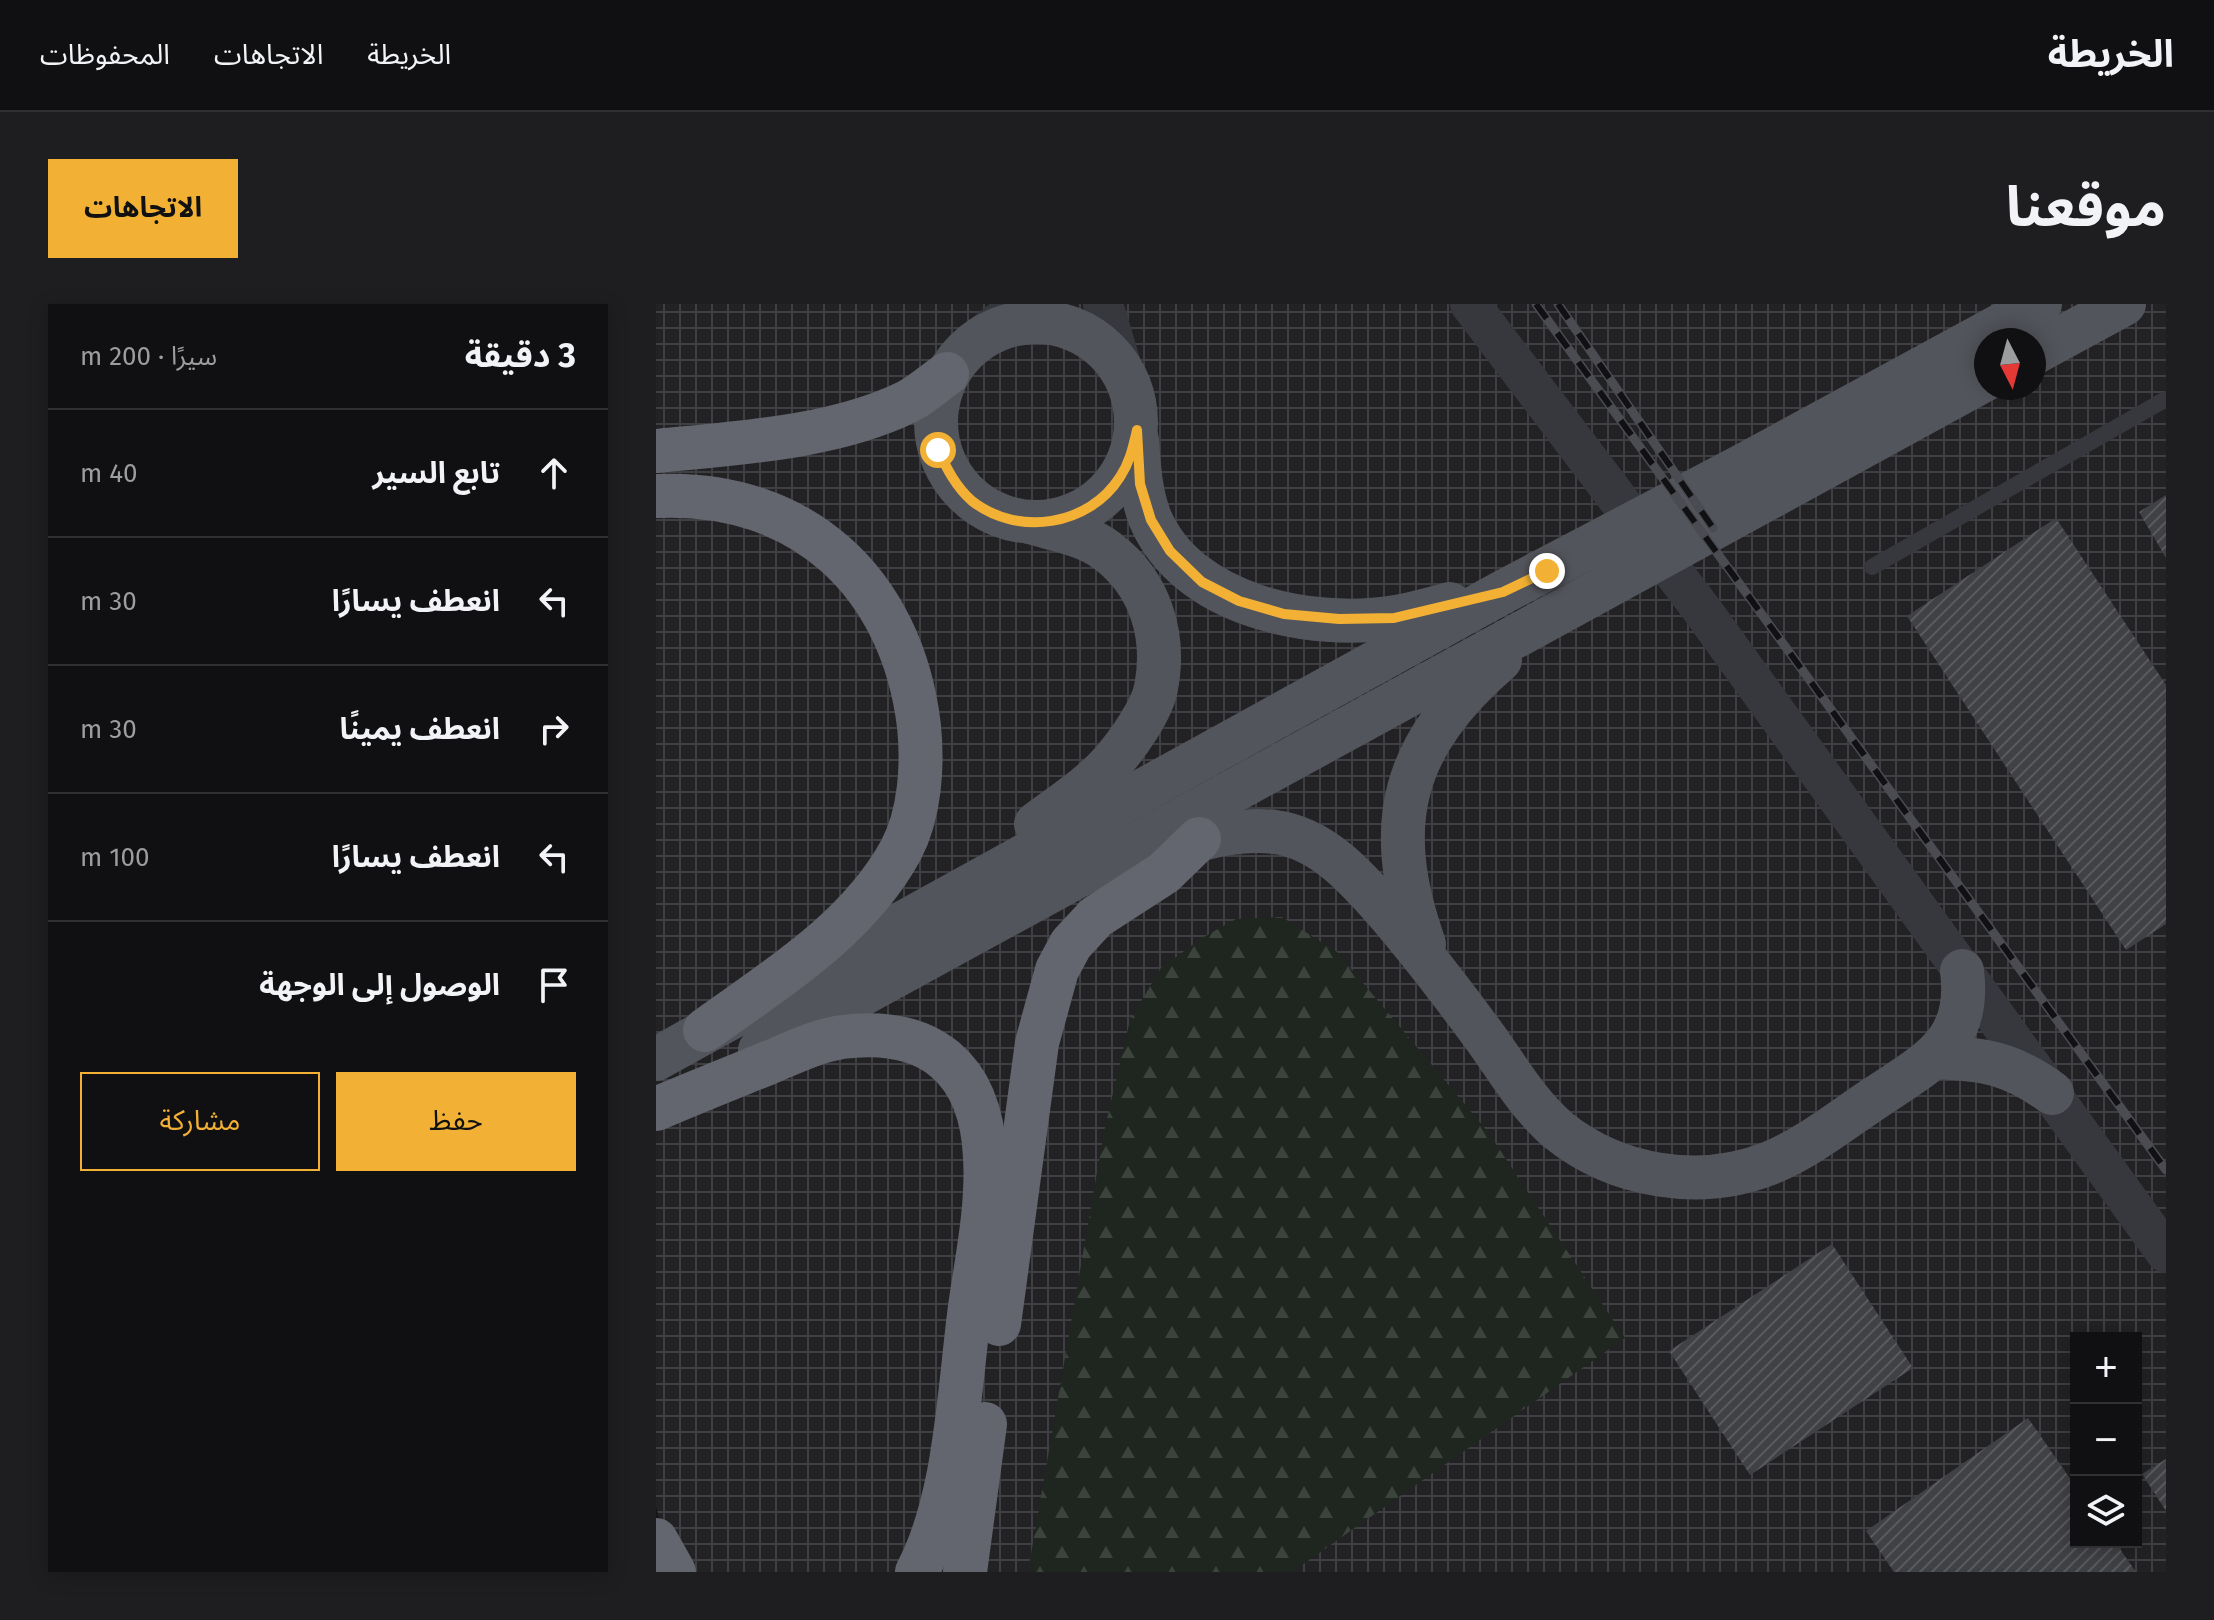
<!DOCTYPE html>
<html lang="ar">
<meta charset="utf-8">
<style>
body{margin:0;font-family:"Fira Sans","Noto Sans Arabic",sans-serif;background:#1e1e20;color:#f1f3f6;direction:rtl}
.controls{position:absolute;right:24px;bottom:24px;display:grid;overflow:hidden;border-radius:0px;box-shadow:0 4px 20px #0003}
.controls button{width:72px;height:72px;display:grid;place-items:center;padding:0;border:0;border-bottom:2px solid #303032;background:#101012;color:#f1f3f6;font:40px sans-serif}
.compass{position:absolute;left:1318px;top:24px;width:72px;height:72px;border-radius:50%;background:#101012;box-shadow:0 4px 20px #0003;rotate:174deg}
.stop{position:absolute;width:24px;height:24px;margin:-18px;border:6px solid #f2b134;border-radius:50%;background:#fff}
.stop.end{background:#f2b134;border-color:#fff;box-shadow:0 2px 8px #0008}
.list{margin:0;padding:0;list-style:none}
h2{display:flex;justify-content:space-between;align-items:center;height:104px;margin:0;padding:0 32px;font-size:34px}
h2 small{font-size:26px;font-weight:400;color:#9c9d9f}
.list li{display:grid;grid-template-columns:52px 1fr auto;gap:24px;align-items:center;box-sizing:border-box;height:128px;padding:0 32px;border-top:2px solid #303032}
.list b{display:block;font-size:30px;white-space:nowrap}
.list em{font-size:26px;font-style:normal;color:#9c9d9f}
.actions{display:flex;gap:16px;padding:24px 32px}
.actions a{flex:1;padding:18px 0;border:2px solid #f2b134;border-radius:0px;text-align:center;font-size:28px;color:#f2b134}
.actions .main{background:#f2b134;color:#111}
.icon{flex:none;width:44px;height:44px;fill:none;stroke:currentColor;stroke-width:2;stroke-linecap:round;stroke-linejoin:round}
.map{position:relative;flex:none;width:1510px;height:1268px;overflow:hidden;direction:ltr;border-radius:0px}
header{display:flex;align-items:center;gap:48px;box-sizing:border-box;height:112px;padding:0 40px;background:#101012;border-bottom:2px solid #303032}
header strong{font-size:38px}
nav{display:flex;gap:44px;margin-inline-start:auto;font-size:28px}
.intro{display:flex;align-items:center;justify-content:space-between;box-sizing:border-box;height:192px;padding:0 48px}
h1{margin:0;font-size:56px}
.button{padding:20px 36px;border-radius:0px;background:#f2b134;color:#111;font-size:28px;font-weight:700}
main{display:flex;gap:48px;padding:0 48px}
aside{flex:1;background:#101012;border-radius:0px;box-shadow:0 4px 20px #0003}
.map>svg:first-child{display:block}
</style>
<header>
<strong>الخريطة</strong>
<nav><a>الخريطة</a><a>الاتجاهات</a><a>المحفوظات</a></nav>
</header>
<div class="intro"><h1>موقعنا</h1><a class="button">الاتجاهات</a></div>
<main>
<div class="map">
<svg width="1510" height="1268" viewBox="0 0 1510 1268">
<defs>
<pattern id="industrial-grid" width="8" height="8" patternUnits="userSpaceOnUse" patternTransform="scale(2)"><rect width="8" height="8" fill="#222225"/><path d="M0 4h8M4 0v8" fill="none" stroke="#3f3f43"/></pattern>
<pattern id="forest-firs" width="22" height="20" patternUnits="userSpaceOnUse" patternTransform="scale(2)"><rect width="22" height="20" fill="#1e261f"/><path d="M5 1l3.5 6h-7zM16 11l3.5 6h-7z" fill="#3c433d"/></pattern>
<pattern id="building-hatch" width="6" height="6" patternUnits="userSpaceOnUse" patternTransform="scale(2)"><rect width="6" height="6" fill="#404145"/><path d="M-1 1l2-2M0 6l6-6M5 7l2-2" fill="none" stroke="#595a5e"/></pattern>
</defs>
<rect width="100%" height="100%" fill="#161618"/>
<!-- industrial -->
<path fill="url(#industrial-grid)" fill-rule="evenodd" d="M0,0H1510V1268H17L0,1202ZM1330,36H1378V84H1330ZM1420,1034H1480V1238H1420Z"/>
<!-- forest -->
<polygon fill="url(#forest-firs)" points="626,613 681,648 832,828 969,1034 636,1268 372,1268 448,828 474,716 505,664 546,634 580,615"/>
<!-- building -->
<g fill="url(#building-hatch)">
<polygon points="1510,191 1510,254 1483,208"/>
<polygon points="1400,214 1510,381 1510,620 1470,646 1251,312"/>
<polygon points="1176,940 1257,1064 1094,1171 1013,1047"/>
<polygon points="1372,1114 1420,1183 1420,1238 1459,1238 1480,1268 1238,1268 1210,1227"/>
<polygon points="1510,1155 1510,1207 1486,1170"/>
</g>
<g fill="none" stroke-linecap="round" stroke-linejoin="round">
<!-- service -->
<polyline stroke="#37383d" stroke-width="16" points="1216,263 1510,95"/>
<!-- tertiary -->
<g stroke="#37383d" stroke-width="40">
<polyline points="447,0 466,64"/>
<polyline points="814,0 1046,306 1510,949"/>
<polyline points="324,33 366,0"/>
</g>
<!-- primary -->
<g stroke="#53555c" stroke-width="44">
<circle cx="380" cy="118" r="100"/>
<polyline points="1378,49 1468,0"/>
<path d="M481,136C483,163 484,188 494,214C531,302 655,327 740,313C758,310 776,305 794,300"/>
<path d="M377,219C401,226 431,231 451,247C495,280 510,332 500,384C496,406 471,441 456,458C435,482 405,501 380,520"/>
<path d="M506,546C541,536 581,523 619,528C666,534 701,574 730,607C766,649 798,691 831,736C853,767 873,801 902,826C960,873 1044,887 1114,859C1153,843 1187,815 1222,792C1274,757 1315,738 1306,667"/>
<path d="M768,640C725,519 746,441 844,356"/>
<polyline points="104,746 1330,75"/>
<path d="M1279,753C1328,755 1355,759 1396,789"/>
<polyline points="0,755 847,288 1092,159 1384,0"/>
</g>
<!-- motorway -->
<g stroke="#63666e" stroke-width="44">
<path d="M0,147C81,139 177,134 251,98C265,91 278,79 291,70"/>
<path d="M0,192C146,185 246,279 263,422C267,462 264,510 245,546C202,625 120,675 49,726"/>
<path d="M0,805C37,789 75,774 112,759C136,749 160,737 186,733C274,722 325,764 329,853C332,902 321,954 314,1003C303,1086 300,1194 261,1268"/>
<polyline points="343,1020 381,739 401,666 415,640 440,613 508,569 543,535"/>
<polyline points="0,1236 18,1268"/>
<polyline points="309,1268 329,1120"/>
</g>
<defs>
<g id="rail">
<polyline points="880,0 1510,866"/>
<polyline points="902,0 1057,224"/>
</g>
</defs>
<!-- rail casing -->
<use href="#rail" stroke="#4a4c52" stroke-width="9"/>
<!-- rail -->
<use href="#rail" stroke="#111113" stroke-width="6" stroke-dasharray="18" stroke-linecap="butt"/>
</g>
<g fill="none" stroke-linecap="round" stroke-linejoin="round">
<!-- route -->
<path stroke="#f2b134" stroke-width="10" d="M282,146C291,165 300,183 316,197C362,233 433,222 464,173C474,158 477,143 481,126L484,180L495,216L514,247L546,278L583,297L628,310L683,315L738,314L847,288L891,267"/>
</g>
</svg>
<div class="controls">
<button>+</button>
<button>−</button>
<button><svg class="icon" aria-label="layers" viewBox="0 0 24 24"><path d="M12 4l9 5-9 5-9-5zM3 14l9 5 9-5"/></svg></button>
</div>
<svg class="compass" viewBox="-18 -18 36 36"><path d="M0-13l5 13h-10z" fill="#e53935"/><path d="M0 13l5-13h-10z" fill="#9c9d9f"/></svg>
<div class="stop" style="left:282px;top:146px"></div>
<div class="stop end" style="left:891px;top:267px"></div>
</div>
<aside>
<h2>3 دقيقة<small>سيرًا · 200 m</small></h2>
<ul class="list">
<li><svg class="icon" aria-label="ahead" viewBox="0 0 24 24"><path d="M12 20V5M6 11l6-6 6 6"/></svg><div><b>تابع السير</b></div><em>40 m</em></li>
<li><svg class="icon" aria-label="left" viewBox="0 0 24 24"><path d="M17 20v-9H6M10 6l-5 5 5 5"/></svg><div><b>انعطف يسارًا</b></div><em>30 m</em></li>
<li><svg class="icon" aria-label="right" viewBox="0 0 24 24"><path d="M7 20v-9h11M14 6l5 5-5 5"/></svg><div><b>انعطف يمينًا</b></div><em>30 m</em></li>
<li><svg class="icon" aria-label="left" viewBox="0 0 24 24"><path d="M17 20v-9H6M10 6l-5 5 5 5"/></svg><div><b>انعطف يسارًا</b></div><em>100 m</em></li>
<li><svg class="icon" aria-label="arrive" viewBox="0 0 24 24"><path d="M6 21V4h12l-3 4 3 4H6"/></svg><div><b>الوصول إلى الوجهة</b></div></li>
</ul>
<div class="actions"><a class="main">حفظ</a><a>مشاركة</a></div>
</aside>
</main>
